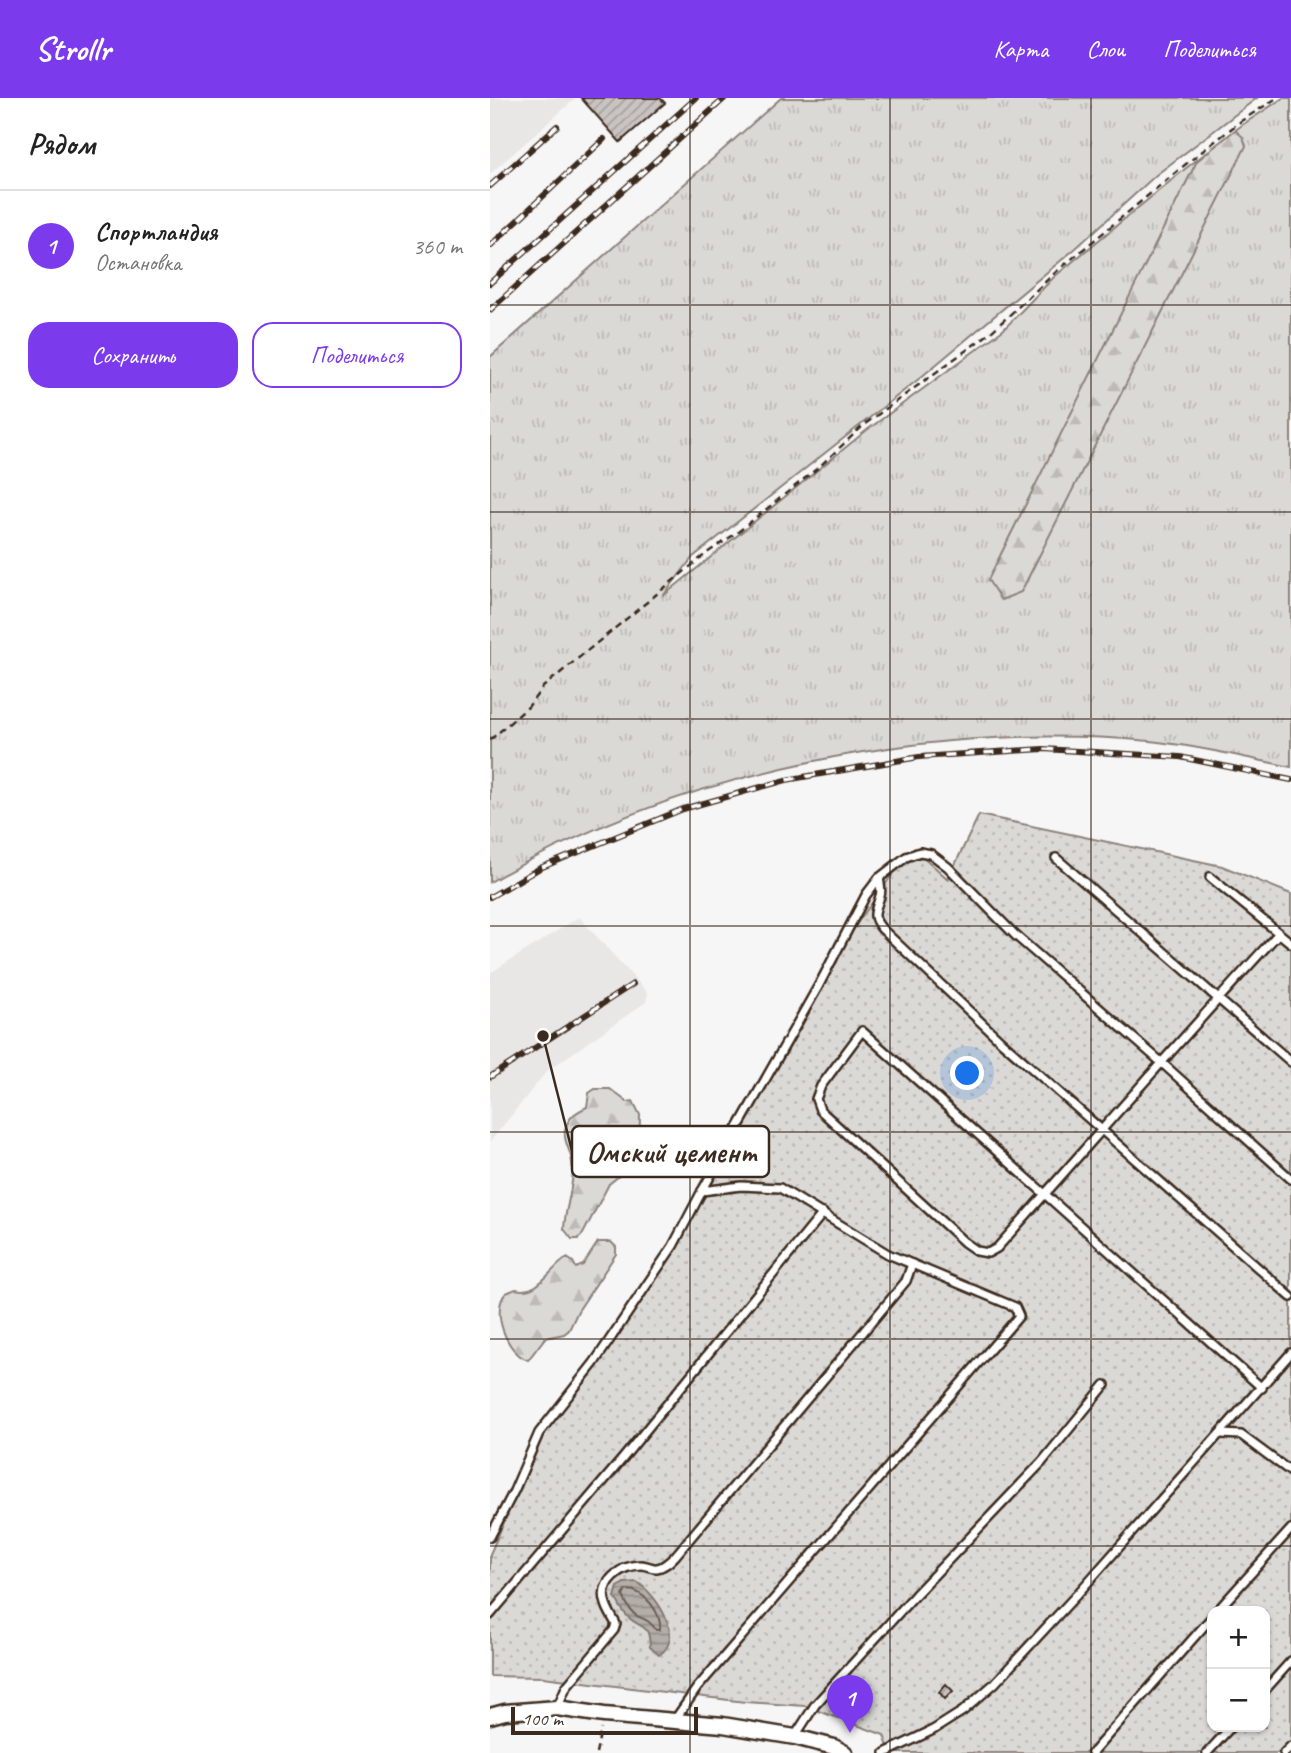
<!DOCTYPE html>
<html lang="ru">
<meta charset="utf-8">
<style>
body{margin:0;font-family:Caveat,sans-serif;background:#f6f6f6;color:#222}
.controls{position:absolute;right:21px;bottom:21px;display:grid;overflow:hidden;border-radius:14px;box-shadow:0 2px 5px #0004}
.controls button{width:63px;height:63px;display:grid;place-items:center;padding:0;border:0;border-bottom:2px solid #e0e0e0;background:#fff;color:#222;font:35px sans-serif}
.scale{position:absolute;left:21px;bottom:18px;width:187px;box-sizing:border-box;padding-left:7px;border:4px solid #3b2a1e;border-top:0;font-size:19px;line-height:24px;white-space:nowrap;color:#3b2a1e;-webkit-text-stroke:5px #fff;paint-order:stroke}
.you{position:absolute;left:478px;top:976px;width:24px;height:24px;margin:-18px;border:5px solid #fff;border-radius:50%;background:#1a73e8;box-shadow:0 0 0 10px #1a73e833}
.badge{display:grid;place-items:center;width:46px;height:46px;border-radius:50%;background:#7c3aed;color:#fff;font-size:23px;font-weight:700}
.pin{position:absolute;translate:-50% -58px;filter:drop-shadow(0 2px 4px #0008)}
.pin::after{content:'';position:absolute;top:37px;width:24px;height:21px;background:inherit;clip-path:polygon(0 0,100% 0,50% 100%)}
.list{margin:0;padding:0;list-style:none}
h2{display:flex;justify-content:space-between;align-items:center;height:91px;margin:0;padding:0 28px;font-size:30px}
h2 small{font-size:23px;font-weight:400;color:#767676}
.list li{display:grid;grid-template-columns:46px 1fr auto;gap:21px;align-items:center;box-sizing:border-box;height:112px;padding:0 28px;border-top:2px solid #e0e0e0}
.list b{display:block;font-size:26px;white-space:nowrap}
.list p{margin:0;font-size:23px;white-space:nowrap;color:#767676}
.list em{font-size:23px;font-style:normal;color:#767676}
.actions{display:flex;gap:14px;padding:21px 28px}
.actions a{flex:1;padding:16px 0;border:2px solid #7c3aed;border-radius:21px;text-align:center;font-size:24px;color:#7c3aed}
.actions .main{background:#7c3aed;color:#fff}
.map{position:relative;flex:none;width:801px;height:1655px;overflow:hidden}
header{display:flex;align-items:center;gap:42px;box-sizing:border-box;height:98px;padding:0 35px;background:#7c3aed;color:#fff}
header strong{font-size:33px}
nav{display:flex;gap:38px;margin-inline-start:auto;font-size:24px}
main{display:flex}
aside{flex:1;background:#fff}
.map>svg:first-child{display:block}
</style>
<header>
<strong>Strollr</strong>
<nav><a>Карта</a><a>Слои</a><a>Поделиться</a></nav>
</header>
<main>
<aside>
<h2>Рядом<small></small></h2>
<ul class="list">
<li><span class="badge">1</span><div><b>Спортландия</b><p>Остановка</p></div><em>360 m</em></li>
</ul>
<div class="actions"><a class="main">Сохранить</a><a>Поделиться</a></div>
</aside>
<div class="map">
<svg width="801" height="1655" viewBox="0 0 801 1655">
<defs>
<pattern id="grass-tufts" width="24" height="20" patternUnits="userSpaceOnUse" patternTransform="scale(1.75)"><rect width="24" height="20" fill="#dbd9d6"/><path d="M3 7l-1-3M5 7V3M7 7l1-3M15 17l-1-3M17 17v-4M19 17l1-3" fill="none" stroke="#bdbab7"/></pattern>
<pattern id="forest-firs" width="22" height="20" patternUnits="userSpaceOnUse" patternTransform="scale(1.75)"><rect width="22" height="20" fill="#dbd9d6"/><path d="M5 1l3.5 6h-7zM16 11l3.5 6h-7z" fill="#bdbab7"/></pattern>
<pattern id="garden-dots" width="8" height="8" patternUnits="userSpaceOnUse" patternTransform="scale(1.75)"><rect width="8" height="8" fill="#dbd9d6"/><path d="M2 2h.1M6 6h.1" fill="none" stroke="#bdbab7" stroke-width="1.8" stroke-linecap="round"/></pattern>
<pattern id="water-rules" width="6" height="5" patternUnits="userSpaceOnUse" patternTransform="scale(1.75)"><rect width="6" height="5" fill="#b4aeaa"/><path d="M0 2.5h6" fill="none" stroke="#948e8a"/></pattern>
<pattern id="building-hatch" width="6" height="6" patternUnits="userSpaceOnUse" patternTransform="scale(1.75)"><rect width="6" height="6" fill="#c9c3c1"/><path d="M-1 1l2-2M0 6l6-6M5 7l2-2" fill="none" stroke="#a49f9c"/></pattern>
</defs>
<rect width="100%" height="100%" fill="#f7f6f6"/>
<filter id="ink" filterUnits="userSpaceOnUse"><feTurbulence type="fractalNoise" baseFrequency=".0143" numOctaves="2"/><feDisplacementMap in="SourceGraphic" scale="14" xChannelSelector="R" yChannelSelector="G"/><feConvolveMatrix kernelMatrix="1 2 1 2 8 2 1 2 1" color-interpolation-filters="sRGB"/></filter>
<g filter="url(#ink)">
<!-- built -->
<g fill="#e9e7e6">
<polygon points="0,0 86,0 0,76"/>
<polygon points="89,819 158,895 156,904 57,973 0,1044 0,875"/>
</g>
<!-- grass -->
<path fill="url(#grass-tufts)" stroke="#8b827a" stroke-width="2" d="M291,0H767L666,77L586,150L430,280L203,459L173,498L377,332L513,232L564,179L695,71L752,27L793,0H801V669C754,659 707,648 660,643C439,623 193,672 0,784V259Z"/>
<!-- forest -->
<g fill="url(#forest-firs)" stroke="#8b827a" stroke-width="2">
<polygon points="745,32 753,39 756,48 531,494 511,502 498,482 707,63"/>
<path d="M105,991H120L137,1004L143,1003L150,1017L149,1058L145,1065L119,1086L93,1136L88,1141H82L74,1131C75,1107 87,1083 81,1059C79,1049 73,1042 75,1032C78,1019 86,1014 97,1009L99,995Z"/>
<path d="M108,1144H121L126,1149V1156L88,1213L79,1232L74,1236L55,1240L38,1262C17,1256 0,1212 16,1195C17,1195 25,1191 26,1191C48,1198 60,1170 77,1160L83,1164L86,1170L93,1167Z"/>
</g>
<!-- garden -->
<path fill="url(#garden-dots)" stroke="#8b827a" stroke-width="2" fill-rule="evenodd" d="M489,717L732,768L801,796V1655H400L394,1637L315,1608L255,1604L53,1579L0,1578V1456L60,1320L107,1266L214,1096L303,943L352,846L413,762L430,756L458,781ZM722,1513H775V1629H722Z"/>
<!-- water -->
<path fill="url(#water-rules)" stroke="#847972" stroke-width="2" d="M147,1484C166,1496 196,1540 169,1557L160,1549C159,1524 152,1532 138,1519C132,1513 129,1506 125,1499L128,1489L134,1485Z"/>
<g fill="none" stroke-linecap="round" stroke-linejoin="round">
<!-- shore -->
<path stroke="#6b5f56" stroke-width="2" d="M136,1492C154,1491 172,1515 170,1532H166C160,1523 156,1522 147,1518C140,1514 136,1505 133,1498Z"/>
</g>
<!-- building -->
<g fill="url(#building-hatch)" stroke="#3b2a1e" stroke-width="2">
<polygon points="91,0 170,0 175,5 130,44"/>
<polygon points="456,1586 463,1593 455,1601 449,1594"/>
</g>
<g fill="none" stroke-linecap="round" stroke-linejoin="round">
<defs>
<g id="service">
<polyline points="566,760 801,964"/>
<polyline points="720,779 801,845"/>
<path d="M389,780C390,786 392,793 390,798C386,813 380,817 392,831L512,944L801,1199"/>
<path d="M772,1290L372,933L331,988L326,1001L330,1012L474,1144L487,1153L498,1155L507,1150C601,1045 693,938 789,835"/>
<polyline points="731,1336 751,1337 801,1374"/>
<polyline points="0,1439 24,1393 49,1335 104,1265 183,1148 212,1093 329,887 376,797 389,780 416,759 430,754 441,756 458,769 525,837 671,964 801,1081"/>
<polyline points="727,1513 801,1431"/>
<polyline points="0,1517 134,1359 333,1115"/>
<polyline points="775,1592 801,1563"/>
<path d="M67,1610L76,1589L124,1532L126,1526C123,1520 118,1513 116,1506C108,1484 131,1467 151,1467C157,1467 162,1471 167,1470C175,1469 181,1462 186,1457L416,1183L422,1166"/>
<polyline points="184,1623 207,1590 529,1218 525,1209 398,1156 290,1090 251,1088 212,1093"/>
<polyline points="305,1638 325,1607 425,1497 552,1364 615,1287"/>
<polyline points="395,1655 443,1632 473,1613 505,1585 591,1492 801,1255"/>
<polyline points="602,1655 722,1519"/>
<polyline points="717,1655 741,1629"/>
<polyline points="794,1655 801,1648"/>
</g>
<polyline id="minor" points="0,1618 15,1614 67,1610 114,1617 233,1627 305,1639 344,1649 355,1655"/>
</defs>
<!-- service casing -->
<use href="#service" stroke="#3b2a1e" stroke-width="12"/>
<!-- minor casing -->
<use href="#minor" stroke="#3b2a1e" stroke-width="19"/>
<!-- path -->
<g stroke="#3b2a1e" stroke-width="2.5" stroke-dasharray="7 5" stroke-linecap="butt">
<polyline points="0,642 38,609 53,589 217,455 248,434 329,369 375,326 500,235 566,174 696,66 751,23 787,0"/>
<polyline points="106,1655 111,1631"/>
</g>
<!-- service -->
<use href="#service" stroke="#fff" stroke-width="7"/>
<!-- minor -->
<use href="#minor" stroke="#fff" stroke-width="14"/>
<defs>
<g id="rail">
<polyline points="0,88 67,28"/>
<polyline points="0,148 114,41"/>
<polyline points="0,185 206,0"/>
<polyline points="0,212 235,0"/>
<polyline points="0,799 50,770 193,711 296,682 429,659 553,651 690,659 801,682"/>
<polyline points="0,979 143,886"/>
</g>
</defs>
<!-- rail casing -->
<use href="#rail" stroke="#3b2a1e" stroke-width="6"/>
<!-- rail -->
<use href="#rail" stroke="#fff" stroke-width="3.5" stroke-dasharray="10" stroke-linecap="butt"/>
</g>
</g>
<!-- grid -->
<path fill="none" stroke="#3b2a1e" stroke-width="2" stroke-opacity="0.55" d="M200,0V1655M400,0V1655M601,0V1655M0,207H801M0,414H801M0,621H801M0,828H801M0,1034H801M0,1241H801M0,1448H801"/>
<!-- callouts -->
<path fill="none" stroke="#3b2a1e" stroke-width="2.5" d="M53 938L82 1053"/>
<circle fill="#3b2a1e" stroke="#fff" stroke-width="2.5" cx="53" cy="938" r="7"/>
<rect fill="#fff" stroke="#3b2a1e" stroke-width="2.5" x="82" y="1028" width="197" height="51" rx="7"/>
<g font-size="30" text-anchor="middle" font-weight="bold" fill="#3b2a1e">
<text x="181" y="1064">Омский цемент</text>
</g>
</svg>
<div class="controls">
<button>+</button>
<button>−</button>
</div>
<div class="scale">100 m</div>
<div class="you"></div>
<div class="pin badge" style="left:360px;top:1635px">1</div>
</div>
</main>
